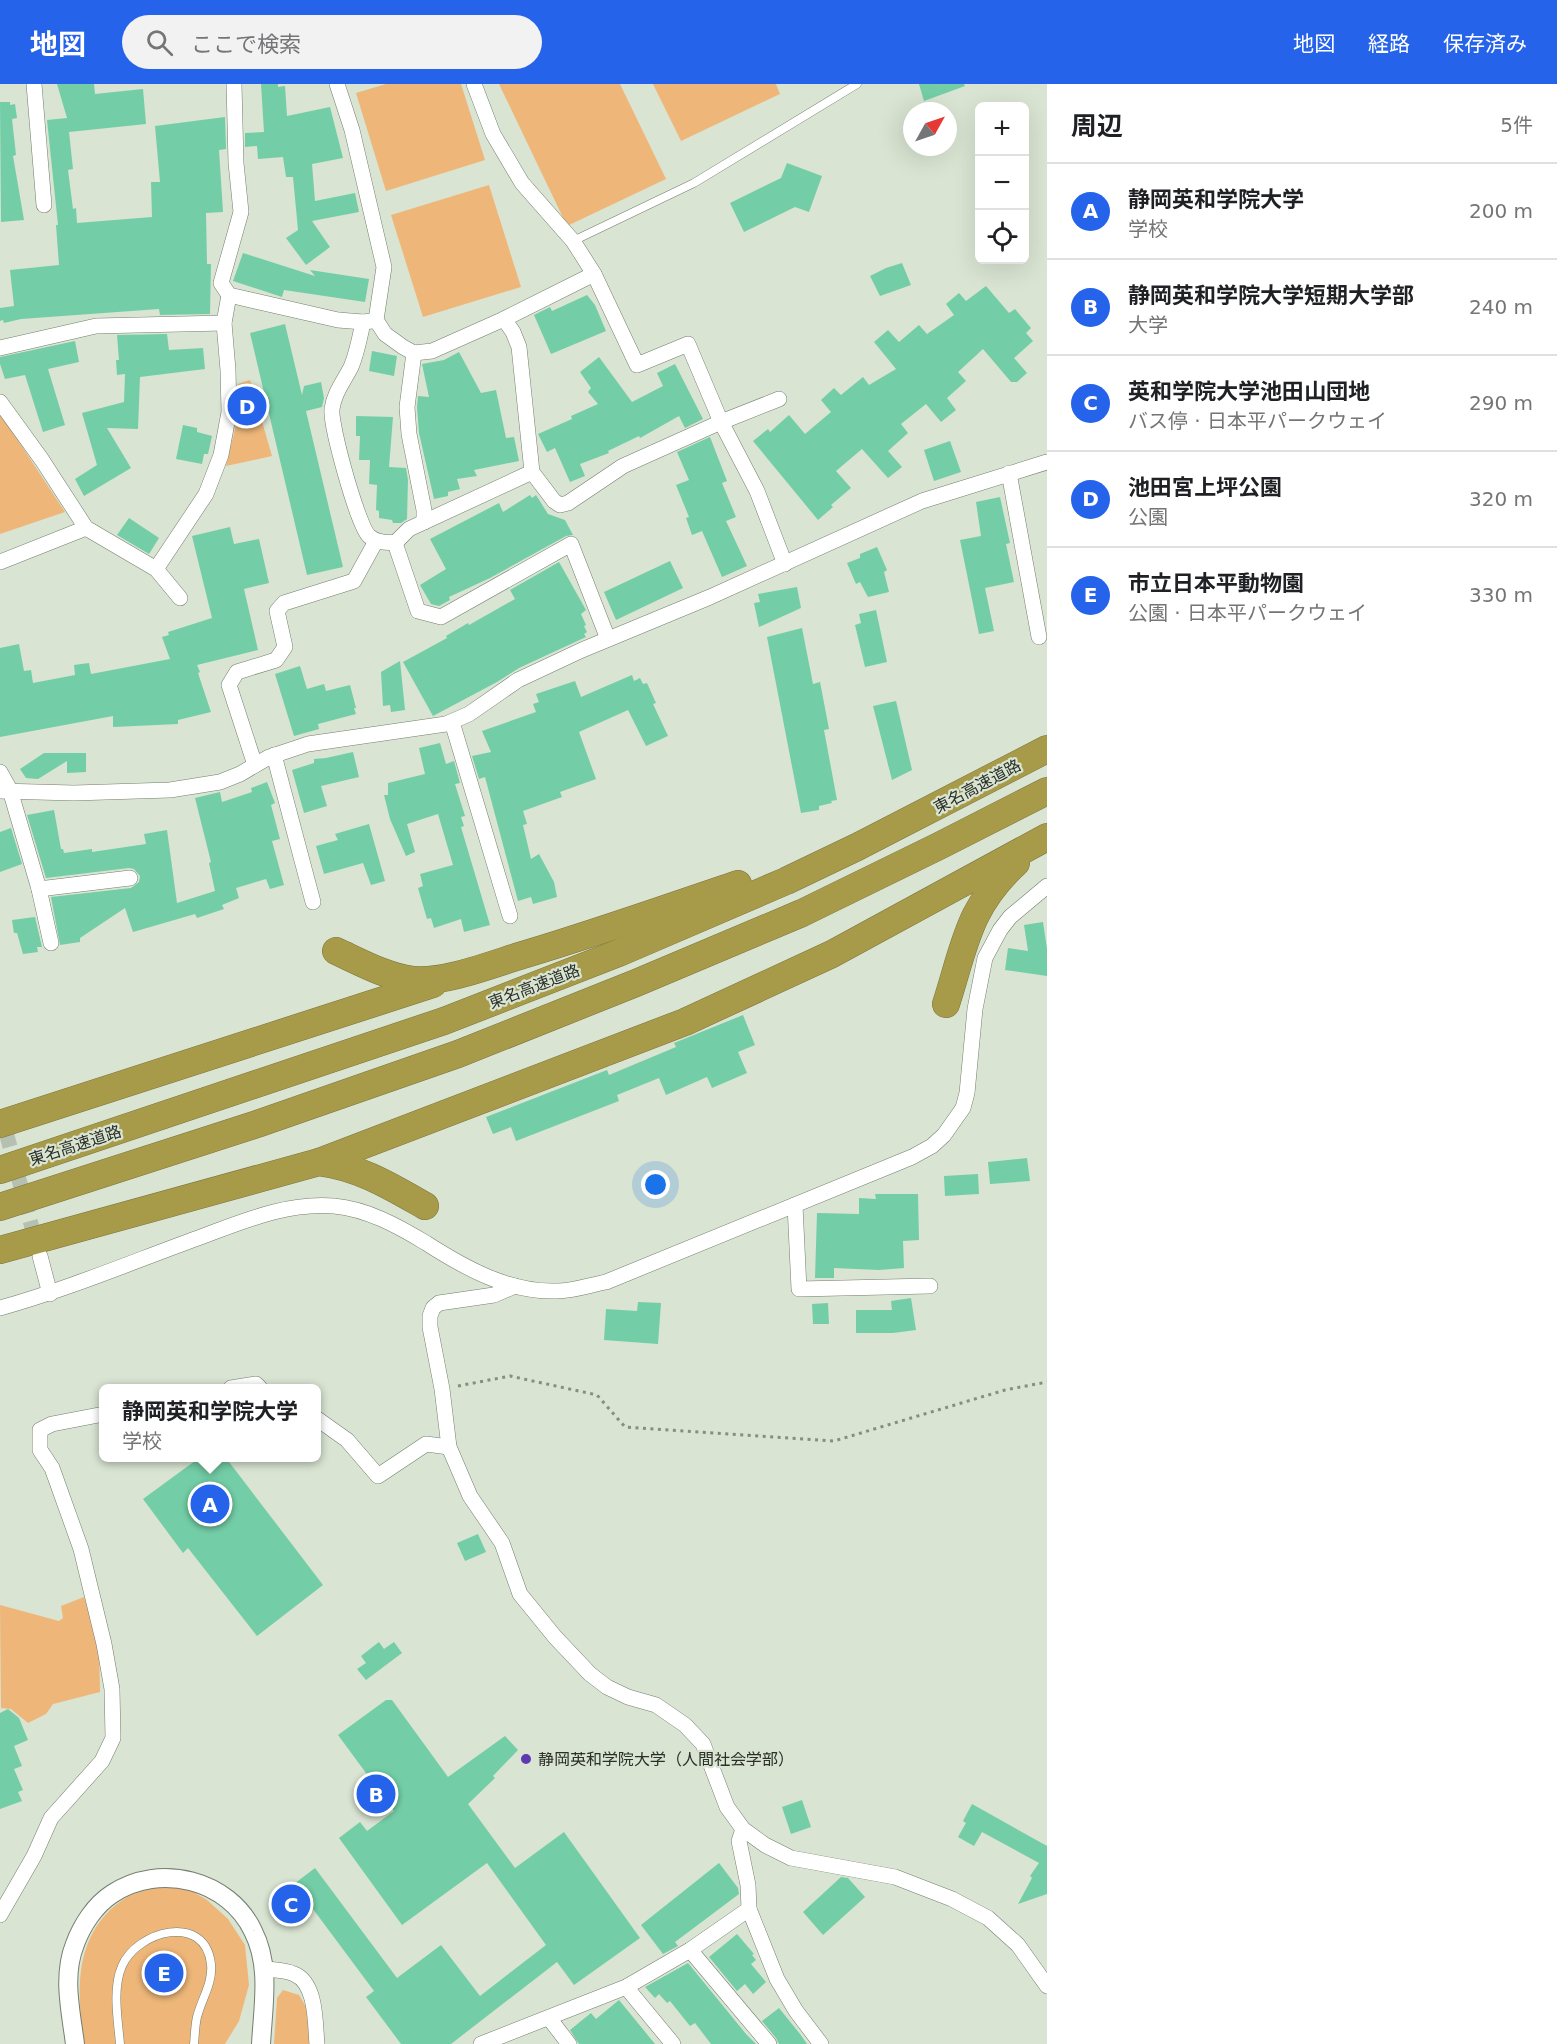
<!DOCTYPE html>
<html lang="ja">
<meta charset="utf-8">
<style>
body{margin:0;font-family:"DejaVu Sans","Noto Sans JP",sans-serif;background:#f2f2f2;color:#202124}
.controls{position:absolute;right:18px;top:18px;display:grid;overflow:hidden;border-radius:9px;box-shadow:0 6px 24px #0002}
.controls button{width:54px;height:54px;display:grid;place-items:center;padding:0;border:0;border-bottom:2px solid #e0e0e0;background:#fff;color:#202124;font:30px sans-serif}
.compass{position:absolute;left:903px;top:18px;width:54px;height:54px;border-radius:50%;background:#fff;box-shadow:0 6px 24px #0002;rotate:50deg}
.you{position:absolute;left:656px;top:1101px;width:21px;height:21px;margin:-15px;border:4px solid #fff;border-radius:50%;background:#1a73e8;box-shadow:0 0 0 9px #1a73e833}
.badge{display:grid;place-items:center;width:39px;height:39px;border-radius:50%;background:#2563eb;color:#fff;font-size:20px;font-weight:700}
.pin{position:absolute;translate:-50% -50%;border:3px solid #fff;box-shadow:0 2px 6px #0006}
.popup{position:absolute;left:99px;top:1300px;width:222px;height:78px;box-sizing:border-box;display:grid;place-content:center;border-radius:9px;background:#fff;filter:drop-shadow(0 2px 4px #0005);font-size:20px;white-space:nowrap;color:#757577}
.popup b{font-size:22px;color:#202124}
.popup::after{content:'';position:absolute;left:50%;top:100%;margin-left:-12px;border:12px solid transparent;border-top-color:#fff}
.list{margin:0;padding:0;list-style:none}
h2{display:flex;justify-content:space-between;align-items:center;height:78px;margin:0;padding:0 24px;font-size:26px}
h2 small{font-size:20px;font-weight:400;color:#757577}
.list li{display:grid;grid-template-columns:39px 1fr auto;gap:18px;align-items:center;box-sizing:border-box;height:96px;padding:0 24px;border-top:2px solid #e0e0e0}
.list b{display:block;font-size:22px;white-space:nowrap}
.list p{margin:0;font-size:20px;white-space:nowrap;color:#757577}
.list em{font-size:20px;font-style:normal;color:#757577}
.icon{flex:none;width:33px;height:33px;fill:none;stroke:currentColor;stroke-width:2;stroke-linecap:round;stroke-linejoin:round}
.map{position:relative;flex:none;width:1047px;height:1960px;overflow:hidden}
header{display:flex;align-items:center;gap:36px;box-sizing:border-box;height:84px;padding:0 30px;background:#2563eb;color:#fff}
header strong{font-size:28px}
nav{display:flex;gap:33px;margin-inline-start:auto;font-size:21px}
.search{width:420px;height:54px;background:#f2f2f2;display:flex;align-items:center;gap:15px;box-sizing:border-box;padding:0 21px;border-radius:33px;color:#757577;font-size:22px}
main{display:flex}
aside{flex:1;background:#fff}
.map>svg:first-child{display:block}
</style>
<header>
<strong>地図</strong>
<div class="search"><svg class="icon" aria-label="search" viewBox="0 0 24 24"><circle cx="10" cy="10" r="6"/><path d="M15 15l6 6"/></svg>ここで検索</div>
<nav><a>地図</a><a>経路</a><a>保存済み</a></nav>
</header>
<main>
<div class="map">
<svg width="1047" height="1960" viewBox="0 0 1047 1960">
<rect width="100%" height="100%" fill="#d9e4d2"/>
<!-- green -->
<g fill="#eeb779">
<polygon points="386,0 461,0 485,76 386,107 356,9"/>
<polygon points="499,0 620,0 666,95 567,142"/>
<polygon points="653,0 776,0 780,10 681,57"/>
<polygon points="489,101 521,203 423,233 391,131"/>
<polygon points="250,296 272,372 226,382 235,345 238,300"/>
<polygon points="0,329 65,428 0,450"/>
<polygon points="84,1513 99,1560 100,1608 53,1620 46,1630 28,1639 11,1625 1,1624 0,1521 59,1537 63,1534 61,1522"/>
<path d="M158,1803L187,1804L207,1816L228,1835L245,1861L249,1901L239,1937L225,1960H85C75,1906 74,1846 127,1813C135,1808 148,1806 158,1803Z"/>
<polygon points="283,1906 299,1911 308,1926 309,1960 274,1960 277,1914"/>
</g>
<!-- building -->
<g fill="#73cea7">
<polygon points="57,0 94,0 95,10 143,5 146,40 69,48 73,85 68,86 73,125 76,124 77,139 152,133 151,98 160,98 155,42 225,33 226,65 219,66 223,128 206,129 207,180 211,180 210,230 160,231 159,225 21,235 4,239 3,236 0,237 0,224 14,222 10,186 59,181 56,141 58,141 47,36 67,34"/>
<polygon points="261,0 278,0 278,3 285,2 287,32 330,23 343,74 312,80 315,117 355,109 359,128 312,137 330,163 306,181 286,154 298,146 293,93 286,93 283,73 258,75 257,62 245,63 245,49 264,48"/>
<polygon points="919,0 964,0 965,2 924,17"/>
<polygon points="0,18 10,18 10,21 15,20 17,34 12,35 16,71 13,72 24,136 1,138"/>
<polygon points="787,79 822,92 809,128 795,123 744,148 730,119 781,94"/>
<polygon points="243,169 315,192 310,186 369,195 365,218 284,206 282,213 233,197"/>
<polygon points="902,179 911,201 880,212 870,192 886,184"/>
<polygon points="986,202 1009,229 1015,225 1031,244 1026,249 1033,257 1014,274 1027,289 1017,298 1011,298 983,265 958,288 966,297 947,314 956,326 941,338 926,320 901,340 908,349 888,367 902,383 888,394 862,365 836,387 851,404 831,421 833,423 818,436 753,357 768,345 770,348 789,331 805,350 831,328 821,316 834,304 841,311 863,293 869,301 896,285 874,258 888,246 899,258 919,241 927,250 954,231 946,220 959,209 966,217"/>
<polygon points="587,211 595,221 606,247 551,270 534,231 550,223 552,227"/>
<polygon points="285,240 302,311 304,302 321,298 324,314 322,323 306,327 343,483 307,491 250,249"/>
<polygon points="167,250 169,266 203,264 205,285 140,293 138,345 107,344 131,384 84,412 75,395 97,381 82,329 124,318 125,290 117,291 116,276 119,276 117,251"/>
<polygon points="75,257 79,278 48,285 65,341 43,348 25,291 5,295 0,280 0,273"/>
<polygon points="372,267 397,272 394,292 369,287"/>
<polygon points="459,268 481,309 496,306 506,354 514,353 519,377 474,386 477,392 457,395 460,405 448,408 448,412 434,415 419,349 417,323 418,312 429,313 422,280 444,276"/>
<polygon points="599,273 632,318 663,302 657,289 675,280 703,335 685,344 679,332 640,354 639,352 608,367 609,369 580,380 585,392 570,398 555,364 547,368 538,350 572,335 571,332 598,320 588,308 591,304 580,288"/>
<polygon points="356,332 393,333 389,383 406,384 408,396 407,435 401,439 393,439 392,436 379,434 379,427 376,426 377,401 369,400 370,376 359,376 360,352 356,352"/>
<polygon points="183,341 197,344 197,348 212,352 208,370 204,370 202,380 176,375"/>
<polygon points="710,353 727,397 722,399 736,433 726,437 747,482 722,493 702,447 692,451 686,434 689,433 676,401 689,396 677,368"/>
<polygon points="950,357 961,388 934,397 924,366"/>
<polygon points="530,411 532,414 536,411 548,430 565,436 573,451 566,452 490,494 449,513 450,516 439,522 431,520 420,501 446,485 430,455 499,419 503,428"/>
<polygon points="1000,413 1010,459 1006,460 1014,498 985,504 994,547 979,550 960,456 981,452 976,418"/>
<polygon points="129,434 159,454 149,470 117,451"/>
<polygon points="230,443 234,460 259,455 269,499 244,505 258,566 197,581 200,588 198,589 211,628 178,636 178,640 113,643 113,632 0,653 0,564 19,560 24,587 31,586 33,599 75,591 74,581 89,579 91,590 170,575 162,553 169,551 168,548 212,534 192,452"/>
<polygon points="877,463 887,486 884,488 889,508 868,513 860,498 856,500 847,479 860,474 860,470"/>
<polygon points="670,477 683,504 616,536 604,508"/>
<polygon points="559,478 586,526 581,530 586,541 584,542 587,548 584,550 586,553 519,584 497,598 433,632 403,578 447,554 446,552 468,539 469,541 515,515 510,506"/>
<polygon points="797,503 801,524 759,543 754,519 760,518 758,510"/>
<polygon points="876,526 887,578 865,583 855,541 861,539 859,530"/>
<polygon points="802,544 813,600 820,598 829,645 824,646 837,716 831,717 832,719 819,722 819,726 801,729 767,553"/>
<polygon points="400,577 405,626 391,628 390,621 383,622 381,588"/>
<polygon points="300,582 307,605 324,600 326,607 350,601 356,624 354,624 356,630 318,640 319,645 294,652 275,590"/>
<polygon points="632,591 634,597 640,594 643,600 647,599 656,619 653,620 668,652 646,662 628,626 579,648 596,695 560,708 562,713 523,727 527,740 523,741 531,775 539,770 554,798 557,813 533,820 531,813 518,817 485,693 479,695 472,672 491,668 482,647 536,628 533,620 539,618 536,610 575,597 581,613"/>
<polygon points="896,617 912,686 892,696 873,622"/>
<polygon points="440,659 446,680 454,677 460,699 455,700 465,732 461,733 464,742 461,743 490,841 464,848 461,835 434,844 431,834 427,835 418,804 423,802 420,790 453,781 438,730 407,740 415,768 406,772 390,735 384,711 388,711 388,699 425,690 419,664"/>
<polygon points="353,668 359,693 321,702 327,722 304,729 292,686 314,679 314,675 326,674"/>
<polygon points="44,669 86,669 86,688 67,689 67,677 38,695 26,694 20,685"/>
<polygon points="267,698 275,719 271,721 280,755 272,757 284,801 270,805 266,795 236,804 239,814 222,821 224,825 197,834 195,830 133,848 125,824 80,854 80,858 60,861 51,813 131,804 139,798 140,792 134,785 129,784 46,794 27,731 54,726 61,765 63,765 64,769 92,765 92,768 146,760 144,750 167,746 177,819 215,807 209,779 211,778 195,714 220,708 222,718 252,708 251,704"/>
<polygon points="369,740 385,797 371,801 363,779 324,790 316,762 338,756 335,750"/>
<polygon points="11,744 22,780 0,788 0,748"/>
<polygon points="35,833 42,863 37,863 38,868 23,870 17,849 14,849 12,836"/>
<polygon points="1043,838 1047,865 1047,892 1005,886 1008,864 1028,867 1024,841"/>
<polygon points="743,931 755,961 738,968 747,989 712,1004 707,993 666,1011 659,994 617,1011 619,1017 516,1057 511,1043 493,1050 486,1033 607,986 609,991 676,963 674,959"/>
<polygon points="1027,1074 1030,1097 990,1100 988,1078"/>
<polygon points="978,1090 979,1110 945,1112 944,1092"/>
<polygon points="875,1110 918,1110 919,1156 903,1157 904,1184 879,1186 834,1184 834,1194 815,1194 817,1129 859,1130 859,1114 876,1115"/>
<polygon points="911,1214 916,1246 893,1249 856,1249 856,1226 892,1226 891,1217"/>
<polygon points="638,1218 661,1219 658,1260 604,1256 606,1225 637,1227"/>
<polygon points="828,1219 829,1240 813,1240 812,1220"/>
<polygon points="199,1374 226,1374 323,1501 257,1552 188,1464 183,1469 143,1415"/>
<polygon points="478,1450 486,1468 465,1477 457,1459"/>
<polygon points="379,1558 384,1565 394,1558 402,1569 366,1596 357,1585 366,1579 361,1572"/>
<polygon points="386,1616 392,1616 448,1693 505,1652 518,1666 493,1692 495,1694 468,1720 515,1784 564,1748 640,1854 574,1901 557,1878 451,1960 401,1960 366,1913 374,1907 307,1817 289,1829 280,1817 298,1805 294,1800 315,1784 397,1894 441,1861 480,1912 546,1861 487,1779 402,1841 339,1754 360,1738 367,1747 394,1727 338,1651"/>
<polygon points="8,1625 19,1634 28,1656 14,1662 22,1682 14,1685 23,1706 18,1708 22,1717 0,1725 0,1629"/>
<polygon points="802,1716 811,1743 791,1750 782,1723"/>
<polygon points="972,1720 1047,1762 1047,1810 1018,1820 1032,1794 1030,1792 1039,1779 982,1748 974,1762 958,1753 966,1739 963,1737"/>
<polygon points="719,1779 738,1804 739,1810 675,1858 678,1862 663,1870 641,1841"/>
<polygon points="841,1793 848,1794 865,1813 823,1851 803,1828"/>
<polygon points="737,1850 754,1870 752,1871 756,1876 751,1880 766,1898 753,1910 745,1900 737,1907 709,1873"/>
<polygon points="688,1879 746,1950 756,1960 711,1960 695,1939 690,1942 670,1917 667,1919 659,1910 655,1914 645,1903"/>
<polygon points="619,1916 655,1960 579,1960 570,1946 591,1929 596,1935"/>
<polygon points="779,1924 800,1950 807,1960 779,1960 776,1954 762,1937"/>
</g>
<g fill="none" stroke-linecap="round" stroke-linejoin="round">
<!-- minor-tunnel -->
<polyline stroke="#b6c0b0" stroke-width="15" stroke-dasharray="15 8" stroke-linecap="butt" points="0,1026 37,1162"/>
<defs>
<g id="service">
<polyline points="573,157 694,99 857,0"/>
<path d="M120,1960C118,1936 112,1905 122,1882C137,1847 205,1828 211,1880C213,1899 202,1914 197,1933C195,1941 195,1951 194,1960"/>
</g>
<g id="minor">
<polyline points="34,0 44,121"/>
<polyline points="234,0 236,79 241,128 221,199 229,211 338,236 363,238 372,237"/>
<polyline points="337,0 352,46 384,183 376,236 385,250 403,263 414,269 432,267 504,235 594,190 637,281 688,260 721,338 757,407 785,480"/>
<polyline points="474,0 493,50 522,99 573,157 594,190"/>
<polyline points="504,235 513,248 519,263 532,388 554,417 560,421 568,419 623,382 721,338 779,315"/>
<path d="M363,238C360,253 357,269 351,283C344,297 334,309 332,325C330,341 358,442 369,452C377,459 386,458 395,459L409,445L532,388"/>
<polyline points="0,264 96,242 224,239"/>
<polyline points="414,269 407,323 409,350 424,426 424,438"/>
<polyline points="0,318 42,376 86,444 156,485 180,514"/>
<polyline points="1009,389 1039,553"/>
<polyline points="395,459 418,527 441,533 571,460 608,555"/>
<polyline points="0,478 86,444"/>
<polyline points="156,485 206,410 221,371 229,328 228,286 224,239 229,211"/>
<polyline points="452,638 510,832"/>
<polyline points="274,671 313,818"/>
<polyline points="255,681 229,601 237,588 276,576 285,563 277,527 284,519 354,497 376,457"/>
<polyline points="0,688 10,706 39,805 51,859"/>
<polyline points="0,707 74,709 170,706 220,698 240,690 269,673 308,660 446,640 469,630 518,596 582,566 710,513 922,417 1047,378"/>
<polyline points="39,805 130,794"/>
<polyline points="795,1121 799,1205 930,1202"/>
<polyline points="40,1172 50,1210"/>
<polyline points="515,1202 494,1211 439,1219 433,1224 430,1232 430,1243 442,1305 449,1363 470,1412 502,1459 520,1510 555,1553 590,1590 607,1603 628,1613 656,1621 685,1641 703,1660 727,1723 743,1745 765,1761 791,1774 895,1793 952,1815 988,1834 1018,1861 1047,1902"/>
<path d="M0,1224C68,1205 132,1178 198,1154C242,1138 286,1118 334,1122C367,1125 398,1142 426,1159C465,1184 510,1209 557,1207C574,1207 590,1201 606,1198L912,1073L932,1062L944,1051L963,1024L967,1009L975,925L985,874L1000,846L1010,833L1047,802"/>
<polyline points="231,1304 256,1300 260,1304"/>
<polyline points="316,1334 347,1356 378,1392 426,1360 449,1363"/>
<polyline points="743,1745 739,1757 748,1801 749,1825"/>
<polyline points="0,1831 34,1772 51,1734 102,1677 113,1654 112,1605 104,1560 81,1465 52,1384 40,1366 40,1346 52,1340 104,1330"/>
<polyline points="690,1866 769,1960"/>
<path d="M265,1885C274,1886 285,1886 294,1890C317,1899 315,1940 317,1960"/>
<polyline points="626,1903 673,1960"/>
<polyline points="549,1934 569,1960"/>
<polyline points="481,1960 626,1903 690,1866 749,1825 777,1895 796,1927 821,1960"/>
</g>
<path id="tertiary" d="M75,1960C71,1928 62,1892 75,1860C82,1841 95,1821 112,1810C160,1778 229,1796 253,1847C271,1882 263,1922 261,1960"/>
<g id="motorway">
<path d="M336,867C360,878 387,893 413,896C442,899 488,882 516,873C591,851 664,825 738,800"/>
<path d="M946,920C965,861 968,823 1016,779"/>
<polyline points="0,1040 433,900"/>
<polyline points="319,1078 685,938 832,870 1047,753"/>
<polyline points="0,1086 444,937 621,868 786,797 857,763 1047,665"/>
<polyline points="0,1123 257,1040 458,970 636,899 802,829 939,762 1047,707"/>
<path d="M0,1166L319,1078C359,1083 390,1102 425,1122"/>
</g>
</defs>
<!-- service casing -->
<use href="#service" stroke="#747e6e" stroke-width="9"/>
<!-- minor casing -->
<use href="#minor" stroke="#747e6e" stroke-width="16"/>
<!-- tertiary casing -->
<use href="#tertiary" stroke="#747e6e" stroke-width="20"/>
<!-- motorway casing -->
<use href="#motorway" stroke="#7c753d" stroke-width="28"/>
<!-- path -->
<polyline stroke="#868e81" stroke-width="3" stroke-dasharray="3 4.5" stroke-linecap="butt" points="458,1302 510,1292 597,1311 625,1343 834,1357 1005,1306 1047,1298"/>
<!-- service -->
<use href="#service" stroke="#fff" stroke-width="8"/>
<!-- minor -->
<use href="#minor" stroke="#fff" stroke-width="15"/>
<!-- tertiary -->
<use href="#tertiary" stroke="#fff" stroke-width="18"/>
<!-- motorway -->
<use href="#motorway" stroke="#a79a49" stroke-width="27"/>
</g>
<!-- markers -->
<circle fill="#5d39b2" stroke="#d9e4d2" stroke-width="2" cx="526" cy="1675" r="6"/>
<g text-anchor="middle" stroke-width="4.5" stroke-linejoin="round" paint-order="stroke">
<!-- street labels -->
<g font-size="16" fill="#2b2f28" stroke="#d9e4d2">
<text transform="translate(977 702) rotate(-28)" y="6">東名高速道路</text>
<text transform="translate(534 902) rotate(-21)" y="6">東名高速道路</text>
<text transform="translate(75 1061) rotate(-18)" y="6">東名高速道路</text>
</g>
<!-- poi labels -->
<g font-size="16" fill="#2b2f28" stroke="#d9e4d2" text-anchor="start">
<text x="538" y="1681">静岡英和学院大学（人間社会学部）</text>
</g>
</g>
</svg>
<div class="controls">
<button>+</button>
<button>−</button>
<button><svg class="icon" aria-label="locate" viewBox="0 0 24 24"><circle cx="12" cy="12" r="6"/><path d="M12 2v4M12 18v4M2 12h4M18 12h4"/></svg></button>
</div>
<svg class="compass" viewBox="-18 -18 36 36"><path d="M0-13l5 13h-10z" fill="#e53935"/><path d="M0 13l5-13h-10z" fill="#757577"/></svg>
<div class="you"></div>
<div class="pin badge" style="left:210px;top:1420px">A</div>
<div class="popup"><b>静岡英和学院大学</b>学校</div>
<div class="pin badge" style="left:376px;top:1710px">B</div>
<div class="pin badge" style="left:291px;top:1820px">C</div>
<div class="pin badge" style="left:247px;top:322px">D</div>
<div class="pin badge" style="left:164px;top:1889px">E</div>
</div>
<aside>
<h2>周辺<small>5件</small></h2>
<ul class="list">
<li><span class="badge">A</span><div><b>静岡英和学院大学</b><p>学校</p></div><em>200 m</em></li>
<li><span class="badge">B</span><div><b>静岡英和学院大学短期大学部</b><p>大学</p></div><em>240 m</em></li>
<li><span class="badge">C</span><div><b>英和学院大学池田山団地</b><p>バス停 · 日本平パークウェイ</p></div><em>290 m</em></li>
<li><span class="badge">D</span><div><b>池田宮上坪公園</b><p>公園</p></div><em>320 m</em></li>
<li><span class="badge">E</span><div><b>市立日本平動物園</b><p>公園 · 日本平パークウェイ</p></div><em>330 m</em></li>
</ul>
</aside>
</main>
